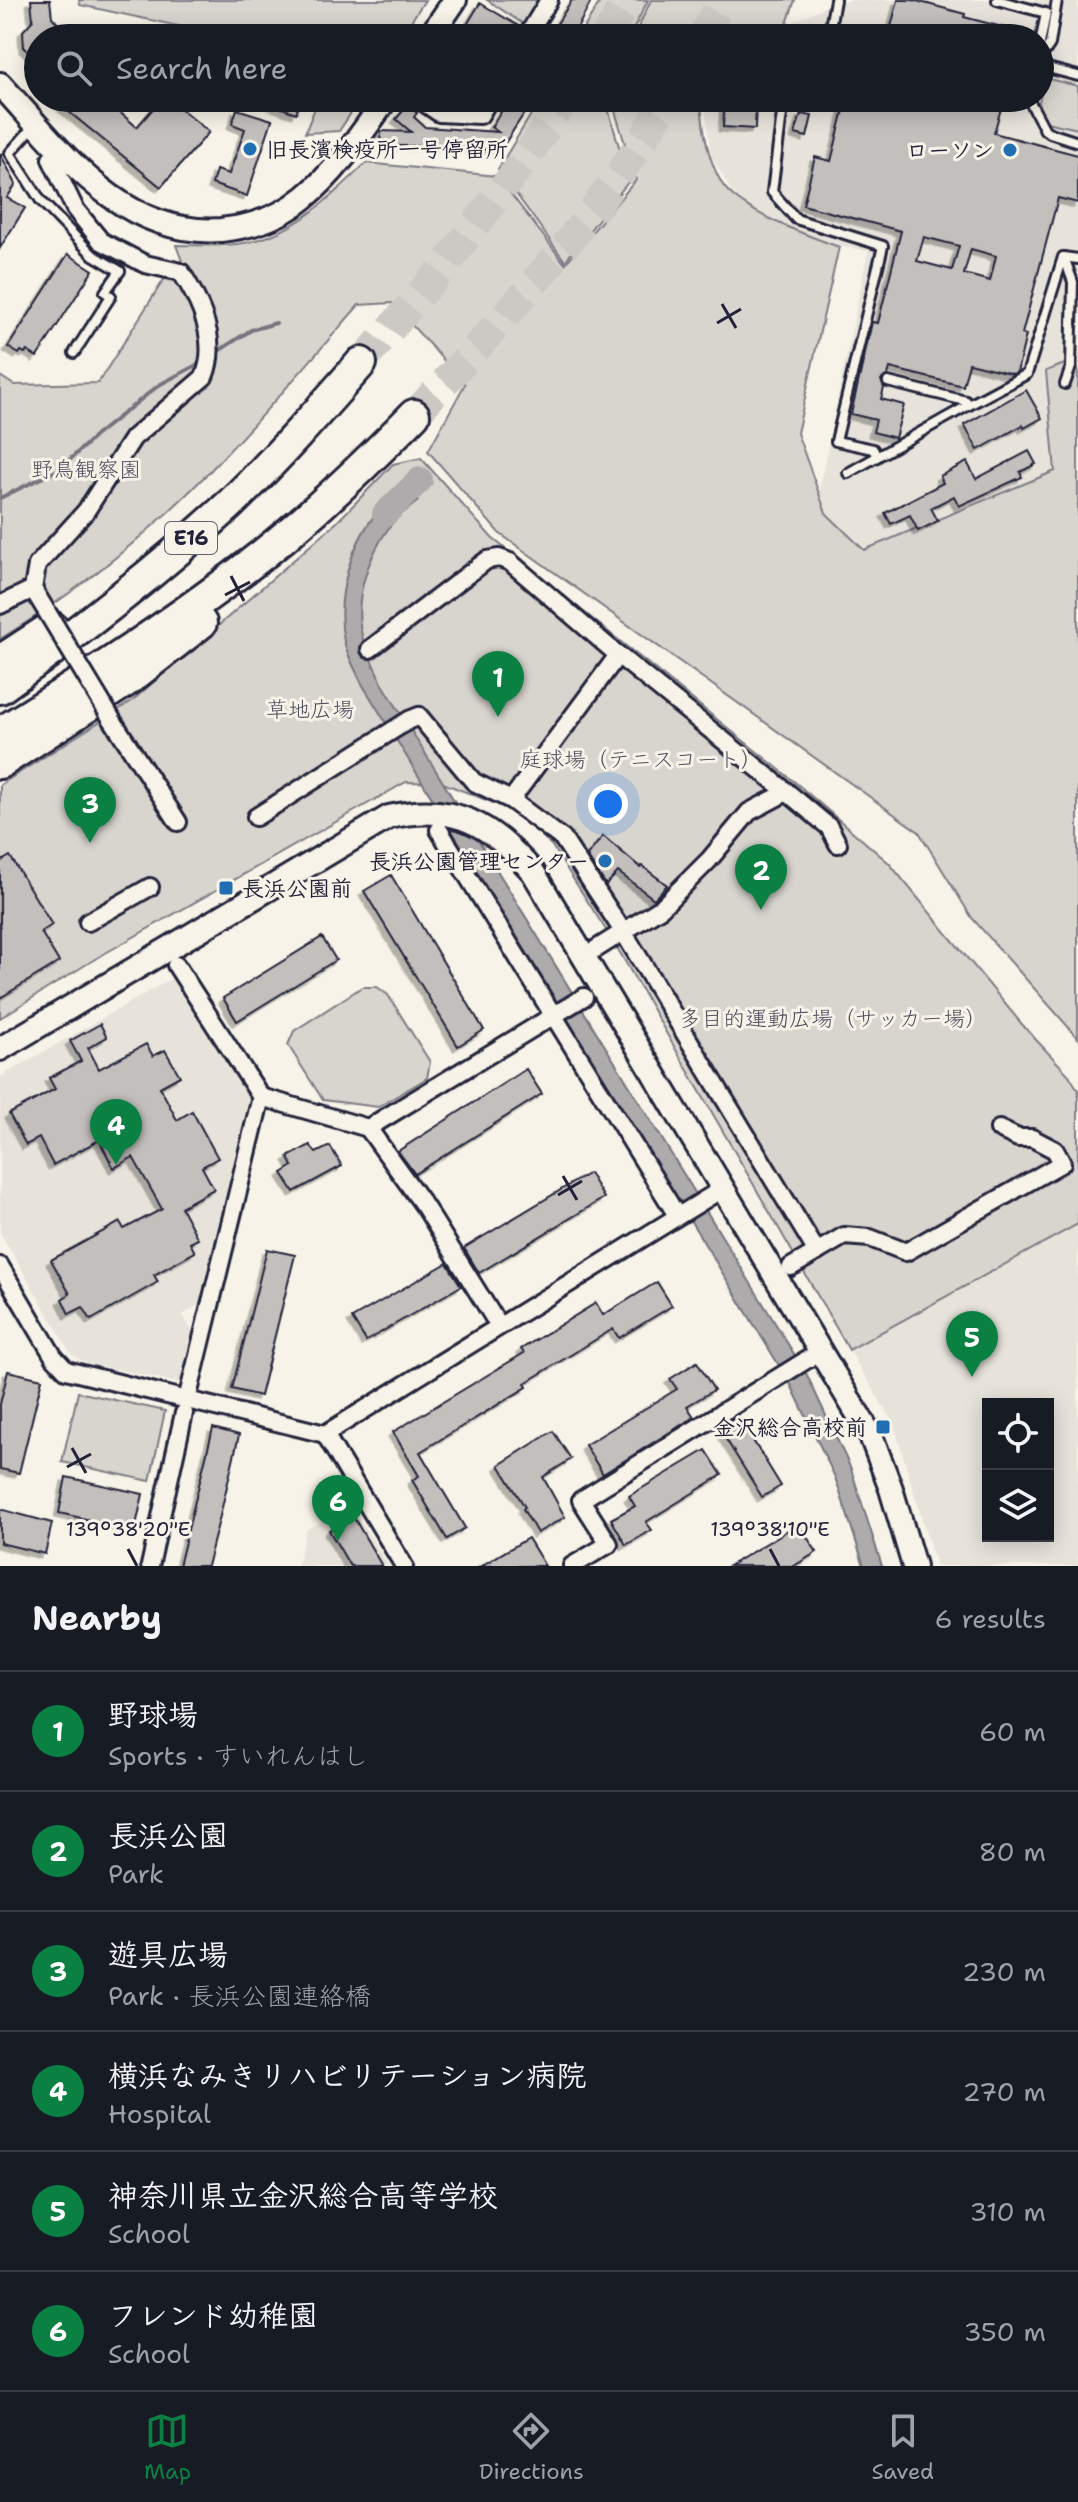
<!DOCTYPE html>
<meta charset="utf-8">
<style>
body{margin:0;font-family:"Shantell Sans","Klee One",sans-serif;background:#242831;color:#f1f3f6}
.controls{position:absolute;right:24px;bottom:24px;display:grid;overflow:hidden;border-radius:0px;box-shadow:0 4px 20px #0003}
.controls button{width:72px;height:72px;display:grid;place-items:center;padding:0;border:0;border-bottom:2px solid #363941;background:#171b24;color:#f1f3f6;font:40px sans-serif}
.you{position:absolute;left:608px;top:804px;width:28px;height:28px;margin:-20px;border:6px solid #fff;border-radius:50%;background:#1a73e8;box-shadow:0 0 0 12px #1a73e833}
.badge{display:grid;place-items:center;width:52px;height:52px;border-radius:50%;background:#0b8043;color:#fff;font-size:26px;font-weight:700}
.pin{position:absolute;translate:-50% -66px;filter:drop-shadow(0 2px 4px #0008)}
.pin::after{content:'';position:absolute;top:42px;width:28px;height:24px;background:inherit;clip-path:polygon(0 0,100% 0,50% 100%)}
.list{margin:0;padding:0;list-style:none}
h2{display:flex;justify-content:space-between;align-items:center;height:104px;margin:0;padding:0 32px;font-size:34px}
h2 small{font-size:26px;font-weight:400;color:#9ea1a6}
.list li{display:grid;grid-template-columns:52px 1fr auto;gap:24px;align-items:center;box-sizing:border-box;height:120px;padding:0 32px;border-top:2px solid #363941}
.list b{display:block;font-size:30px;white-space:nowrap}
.list p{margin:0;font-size:26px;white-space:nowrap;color:#9ea1a6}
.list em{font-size:26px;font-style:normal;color:#9ea1a6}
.icon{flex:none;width:44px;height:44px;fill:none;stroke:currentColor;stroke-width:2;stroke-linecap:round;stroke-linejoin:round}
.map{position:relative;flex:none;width:1078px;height:1566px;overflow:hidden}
.search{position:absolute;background:#171b24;box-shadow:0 4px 20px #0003;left:24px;right:24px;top:24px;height:88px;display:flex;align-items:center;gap:20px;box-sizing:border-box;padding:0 28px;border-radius:44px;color:#9ea1a6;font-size:30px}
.sheet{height:824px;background:#171b24}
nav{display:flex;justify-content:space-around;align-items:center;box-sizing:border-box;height:112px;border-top:2px solid #363941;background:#171b24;font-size:22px;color:#9ea1a6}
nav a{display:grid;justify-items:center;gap:4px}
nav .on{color:#0b8043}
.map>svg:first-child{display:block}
</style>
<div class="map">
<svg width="1078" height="1566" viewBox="0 0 1078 1566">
<defs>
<filter id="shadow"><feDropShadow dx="-4.5" dy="4.5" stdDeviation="0" flood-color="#0004"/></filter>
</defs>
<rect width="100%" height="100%" fill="#f7f3e8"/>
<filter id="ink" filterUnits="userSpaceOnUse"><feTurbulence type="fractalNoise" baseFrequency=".0125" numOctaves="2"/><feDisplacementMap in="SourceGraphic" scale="16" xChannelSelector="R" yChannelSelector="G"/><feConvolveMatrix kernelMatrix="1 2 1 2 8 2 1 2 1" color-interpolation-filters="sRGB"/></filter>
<g filter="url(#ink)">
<!-- built -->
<g fill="#e7e3db" fill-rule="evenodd">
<polygon points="851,0 1078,0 1078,366 1051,481 871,563 805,559 868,251 789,238 736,199 711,156 704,98 1040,98 1040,38 758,38 827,6"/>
<polygon points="174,977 249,1098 199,1304 183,1315 193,1333 180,1383 87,1363 72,1355 0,1232 0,1077"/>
<path d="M1078,1224V1566H936L893,1422L849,1350ZM988,1404H1048V1536H988Z"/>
<polygon points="350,1505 389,1566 297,1566 306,1530"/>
</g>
<!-- green -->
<g fill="#d8d5cf" stroke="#7d7c85" stroke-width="2">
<polygon points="79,0 425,0 400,38 234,38 80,5"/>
<polygon points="487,0 535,0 540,3 525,25"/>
<polygon points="601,0 648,0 629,38 578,38"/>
<polygon points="651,0 795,0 782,38 633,38"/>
<polygon points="1044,78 1078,86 1078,129 1046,122 1038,107"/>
<polygon points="319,98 361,98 339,131 305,133"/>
<polygon points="541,98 605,98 629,181 565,261 498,169"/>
<path d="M611,98H701C702,126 707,157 721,182C737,211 809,236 839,247L797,433L826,513L864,550L1055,471L1046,371L1078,359V1038L972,918L919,832L499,533L428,451L465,384L392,303L359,305C310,361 262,417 211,470C149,534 76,593 0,639V376L14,385L98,383L170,270L185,269L176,245C198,245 222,247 244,243C295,234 330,198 366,163L497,176L565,264L636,180Z"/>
<polygon points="421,458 492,538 796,783 889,863 1025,1028 1069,1075 1078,1090 1078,1224 849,1350 615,944 552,846 536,830 504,807 443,783 406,782 95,959 0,1018 0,785 132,701 336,523 393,464"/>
<polygon points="362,987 377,987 388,995 430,1062 427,1078 378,1107 323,1100 288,1045 294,1031"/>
<polygon points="78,1392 165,1411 150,1481 62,1462"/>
</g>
<!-- water -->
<path fill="#aeabad" stroke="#76747f" stroke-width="2" d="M405,486L418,501C409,509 397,516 390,526C367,558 351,604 364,643C369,656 376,670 382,683L807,1375L851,1469L882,1566H864L835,1477L791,1385L361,682C355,669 347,655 344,641C335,598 350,545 378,511C386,502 396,494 405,486Z"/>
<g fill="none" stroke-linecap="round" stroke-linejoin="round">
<!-- stream -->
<g stroke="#76747f" stroke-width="4">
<polyline points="214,354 251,330 276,323"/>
<polyline points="0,498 60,469 95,436 159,385 204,361"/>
</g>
<!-- river -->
<polyline stroke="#aeabad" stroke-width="26" points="385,514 420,480"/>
</g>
<!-- building -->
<g fill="#c2bfbd" stroke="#22223b" stroke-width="2" fill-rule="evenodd" filter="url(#shadow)">
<polygon points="31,0 50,0 52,17 63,29 64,38 38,38 38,60 24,48 23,31 33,20"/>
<polygon points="572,0 592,0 572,38 548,38"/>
<polygon points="898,0 913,0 965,14 964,17 1029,34 1029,38 935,38 915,33 914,38 888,38"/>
<polygon points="480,3 520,27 515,38 459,38"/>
<polygon points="52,98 103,98 137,127 162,98 168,98 209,132 161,187"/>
<polygon points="259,98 301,98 296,113 259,100"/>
<polygon points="510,98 534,98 500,151 446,146 380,146 381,131 411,132 396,119 408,105 417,113 414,117 425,127 498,132 491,127"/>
<polygon points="725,98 756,98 755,129 723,127"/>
<path d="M847,98H1004L994,133L1078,155V203L1058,198L1022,334L1026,335L1017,372L1013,374L969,363L963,386L890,368L888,375L881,380L884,388L881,399L904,405L895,438L873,432L876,420L851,414L872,322L878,323L901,231L803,205L815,157L831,161ZM924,237L959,246L952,270L917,261ZM971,249L996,256L990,281L964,274Z"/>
<polygon points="237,109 272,120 247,196 212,184 216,170 229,174 245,129 232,124"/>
<polygon points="801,114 812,116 807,137 795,134"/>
<polygon points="0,153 16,184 7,198 25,208 0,248"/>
<polygon points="68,254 93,270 37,357 27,351 25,353 21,351 19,354 8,347"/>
<polygon points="1026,390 1042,418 1024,428 1023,425 978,450 964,425"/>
<polygon points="1029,451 1036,464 1020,472 1022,477 959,506 954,496 931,508 938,521 918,531 910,515 891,524 885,513 943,483 940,476 967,462 976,479"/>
<polygon points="603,836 641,868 642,866 667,885 654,899 618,872 606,885 587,856"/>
<polygon points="10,856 52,925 41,932 59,962 0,998 0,862"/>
<polygon points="391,875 484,1030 458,1046 364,891"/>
<polygon points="322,937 336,960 237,1021 223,998"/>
<polygon points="100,1024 107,1037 88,1048 99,1069 146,1044 153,1056 165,1050 180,1076 160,1087 177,1120 192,1111 218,1158 202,1167 214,1189 181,1207 198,1239 190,1243 195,1252 154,1275 158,1282 91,1320 83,1307 69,1314 62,1299 70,1294 51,1260 120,1222 124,1229 162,1209 133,1157 114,1168 99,1140 53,1165 39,1138 26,1145 9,1114 55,1089 49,1078 81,1061 70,1041"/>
<polygon points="526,1069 542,1094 415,1174 398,1151"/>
<polygon points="310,1145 316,1153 330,1146 342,1166 294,1192 282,1173 293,1166 288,1157"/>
<polygon points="589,1173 604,1198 479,1273 464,1248"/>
<polygon points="267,1249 295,1255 260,1396 232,1389"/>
<polygon points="447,1263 461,1286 366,1341 352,1318"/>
<polygon points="657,1282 672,1306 619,1338 613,1329 525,1383 527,1387 420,1452 465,1528 447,1539 412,1480 419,1476 393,1432 524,1353 521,1349 596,1303 603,1315"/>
<polygon points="697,1362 714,1390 687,1406 694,1417 603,1474 585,1445 677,1389 670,1379"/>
<polygon points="8,1371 42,1379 19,1473 0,1469 0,1404"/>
<polygon points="738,1416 781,1486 762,1497 719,1428"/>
<polygon points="213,1428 239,1435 220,1516 207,1566 179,1566"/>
<polygon points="553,1431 571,1459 543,1477 565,1517 537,1533 523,1509 525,1507 499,1465"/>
<polygon points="706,1450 722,1475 646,1522 652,1530 626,1545 611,1519 635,1506 629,1496"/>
<polygon points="66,1477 143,1494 135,1530 59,1513"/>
<polygon points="0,1509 52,1523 45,1554 0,1543"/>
<polygon points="353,1516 382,1566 350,1566 329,1530"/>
<polygon points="798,1524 817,1552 794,1566 729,1566"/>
<polygon points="528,1538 545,1566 481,1566"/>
</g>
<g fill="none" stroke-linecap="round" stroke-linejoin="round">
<!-- highway-tunnel -->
<g stroke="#ccc9c5" stroke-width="30" stroke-dasharray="30 15" stroke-linecap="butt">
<polyline points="605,38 627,0"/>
<polyline points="702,38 722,0"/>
<polyline points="361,363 443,268 525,159 566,98"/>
<path d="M414,415C506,317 601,215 668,98"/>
</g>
<defs>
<g id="lane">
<polyline points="997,0 1046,13 1040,44"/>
<polyline points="828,38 835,0"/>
<polyline points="1040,59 1050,44 1057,0"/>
<polyline points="1040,66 1078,76"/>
<polyline points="784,98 772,192 796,219 883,246 836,441 873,449 877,457"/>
<polyline points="1028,98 1045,130 1050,133 1078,142"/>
<polyline points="33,127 10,153 41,201 93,255 120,271 105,292 111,296 74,353"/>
<polyline points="1064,257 1073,282 1071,367 1065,384"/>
<polyline points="888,382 966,401 969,405 1027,374 1063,257 1078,259"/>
<polyline points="848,473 969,405"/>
</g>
<g id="street">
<polyline points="526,38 549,0"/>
<polyline points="417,98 439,113 480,115 490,98"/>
<polyline points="0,605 33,589"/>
<path d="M47,612L33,589L37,565L86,511L133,438L204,377C219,342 200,301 181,272L145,264L101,241L75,209L51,159L52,157"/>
<polyline points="370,649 487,560 499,558 510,562 618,655 787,792"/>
<polyline points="111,718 178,822"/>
<polyline points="511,800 618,655"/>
<polyline points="256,817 409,720 419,716 474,782 511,800 563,839 624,933 817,1252"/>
<polyline points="439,830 673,1209"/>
<polyline points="88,922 150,887"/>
<polyline points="596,949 661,908 709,860 749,812 787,792 829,827 838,844"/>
<polyline points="176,965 261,1097 368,1128"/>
<polyline points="0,1266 54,1357 66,1370 325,1434 404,1566"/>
<polyline points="791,1267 844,1236 870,1238 906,1252 1062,1163 1055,1150 1032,1138 1018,1138 999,1129"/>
<polyline points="494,1318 425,1207 368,1128 584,997"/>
<polyline points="189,1392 261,1097"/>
<polyline points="325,1434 722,1189"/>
<polyline points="150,1566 184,1413"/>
<polyline points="572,1566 609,1544 581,1500 808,1359"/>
</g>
<g id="secondary">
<polyline points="429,38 455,0"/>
<path d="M0,84C61,150 120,237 221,230C251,227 281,217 305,197C338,170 362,132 387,98"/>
<path d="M0,1049L389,817C455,802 490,824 533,872L871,1436L891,1489L914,1566"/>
</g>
<g id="highway">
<polyline points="0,661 52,627"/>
<path d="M0,688C80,631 156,572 228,506C275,461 318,412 361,363"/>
<path d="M0,733C90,677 179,620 262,555C316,512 366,464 414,415"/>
<polyline points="0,763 128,680 201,623"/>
</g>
</defs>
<!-- lane casing -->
<use href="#lane" stroke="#22223b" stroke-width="14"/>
<!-- street casing -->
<use href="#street" stroke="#22223b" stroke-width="22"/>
<!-- secondary casing -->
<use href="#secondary" stroke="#22223b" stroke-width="28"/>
<!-- highway casing -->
<use href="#highway" stroke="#22223b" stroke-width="36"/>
<!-- lane -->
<use href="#lane" stroke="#f7f3e8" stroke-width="8"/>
<!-- street -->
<use href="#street" stroke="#f7f3e8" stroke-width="16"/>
<!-- secondary -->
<use href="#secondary" stroke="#f7f3e8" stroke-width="22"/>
<!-- highway -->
<use href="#highway" stroke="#f7f3e8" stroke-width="30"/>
<defs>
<polyline id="street-bridge" points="47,612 111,718"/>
</defs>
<!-- street-bridge casing -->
<use href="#street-bridge" stroke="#22223b" stroke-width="22" stroke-linecap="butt"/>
<!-- street-bridge -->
<use href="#street-bridge" stroke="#f7f3e8" stroke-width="16"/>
</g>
</g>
<!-- ticks -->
<path fill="none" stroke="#22223b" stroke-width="3" d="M722,304L736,328M717,323L741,309M231,576L244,601M225,595L250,582M563,1176L577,1200M558,1195L582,1181M72,1448L86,1473M67,1467L91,1454M128,1549L137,1566M770,1549L779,1566"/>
<!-- markers -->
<g fill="#1f6fb2" stroke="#f7f3e8" stroke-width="3">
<circle cx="250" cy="149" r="8"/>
<circle cx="1010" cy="150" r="8"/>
<circle cx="605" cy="861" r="8"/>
<rect x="218" y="880" width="16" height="16" rx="4"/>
<rect x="875" y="1419" width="16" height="16" rx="4"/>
</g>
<g text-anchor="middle" stroke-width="6" stroke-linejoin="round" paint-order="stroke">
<!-- shield labels -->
<rect fill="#f7f3e8" stroke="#62616f" stroke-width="2" x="165" y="522" width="52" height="32" rx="6"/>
<g font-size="20" font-weight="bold" fill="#22223b">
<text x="191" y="545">E16</text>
</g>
<!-- poi labels -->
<g font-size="22" font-weight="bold" fill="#22223b" stroke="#f7f3e8" text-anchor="end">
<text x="266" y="157" text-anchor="start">旧長濱検疫所一号停留所</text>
<text x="994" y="158">ローソン</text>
<text x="589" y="869">長浜公園管理センター</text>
<text x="242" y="896" text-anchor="start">長浜公園前</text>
<text x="867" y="1435">金沢総合高校前</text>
</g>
<!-- park labels -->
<g font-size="22" fill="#504f60" stroke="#f7f3e8">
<text x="86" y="477">野鳥観察園</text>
<text x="310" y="717">草地広場</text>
<text x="641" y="767">庭球場（テニスコート）</text>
<text x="833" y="1026">多目的運動広場（サッカー場）</text>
</g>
</g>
<g font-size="20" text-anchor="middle" fill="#22223b" stroke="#f7f3e8" stroke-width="6" stroke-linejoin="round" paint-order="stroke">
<text x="128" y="1536">139°38'20"E</text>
<text x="770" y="1536">139°38'10"E</text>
</g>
</svg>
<div class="controls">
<button><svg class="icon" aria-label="locate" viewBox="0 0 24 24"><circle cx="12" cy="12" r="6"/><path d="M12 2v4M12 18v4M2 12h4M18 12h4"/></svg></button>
<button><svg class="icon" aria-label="layers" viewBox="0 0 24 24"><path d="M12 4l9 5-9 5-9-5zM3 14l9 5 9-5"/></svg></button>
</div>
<div class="you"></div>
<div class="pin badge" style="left:498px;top:717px">1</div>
<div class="pin badge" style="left:761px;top:910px">2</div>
<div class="pin badge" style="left:90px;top:843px">3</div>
<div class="pin badge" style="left:116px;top:1165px">4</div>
<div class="pin badge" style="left:972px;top:1377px">5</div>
<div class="pin badge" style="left:338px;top:1541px">6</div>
<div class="search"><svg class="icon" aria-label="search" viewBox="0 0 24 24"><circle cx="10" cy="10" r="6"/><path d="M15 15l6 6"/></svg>Search here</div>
</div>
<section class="sheet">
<h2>Nearby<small>6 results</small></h2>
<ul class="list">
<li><span class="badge">1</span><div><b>野球場</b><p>Sports · すいれんはし</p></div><em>60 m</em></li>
<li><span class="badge">2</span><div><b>長浜公園</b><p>Park</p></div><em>80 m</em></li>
<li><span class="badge">3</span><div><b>遊具広場</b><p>Park · 長浜公園連絡橋</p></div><em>230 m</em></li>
<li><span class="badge">4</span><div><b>横浜なみきリハビリテーション病院</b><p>Hospital</p></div><em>270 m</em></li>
<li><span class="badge">5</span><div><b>神奈川県立金沢総合高等学校</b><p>School</p></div><em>310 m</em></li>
<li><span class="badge">6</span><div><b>フレンド幼稚園</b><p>School</p></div><em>350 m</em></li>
</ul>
</section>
<nav>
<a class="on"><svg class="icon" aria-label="map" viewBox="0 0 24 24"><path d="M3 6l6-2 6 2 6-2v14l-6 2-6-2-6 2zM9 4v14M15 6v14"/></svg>Map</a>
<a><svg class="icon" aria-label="directions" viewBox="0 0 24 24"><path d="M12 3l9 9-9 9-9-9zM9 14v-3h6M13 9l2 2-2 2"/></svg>Directions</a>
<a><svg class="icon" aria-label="saved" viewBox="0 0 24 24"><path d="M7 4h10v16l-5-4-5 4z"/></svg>Saved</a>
</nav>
